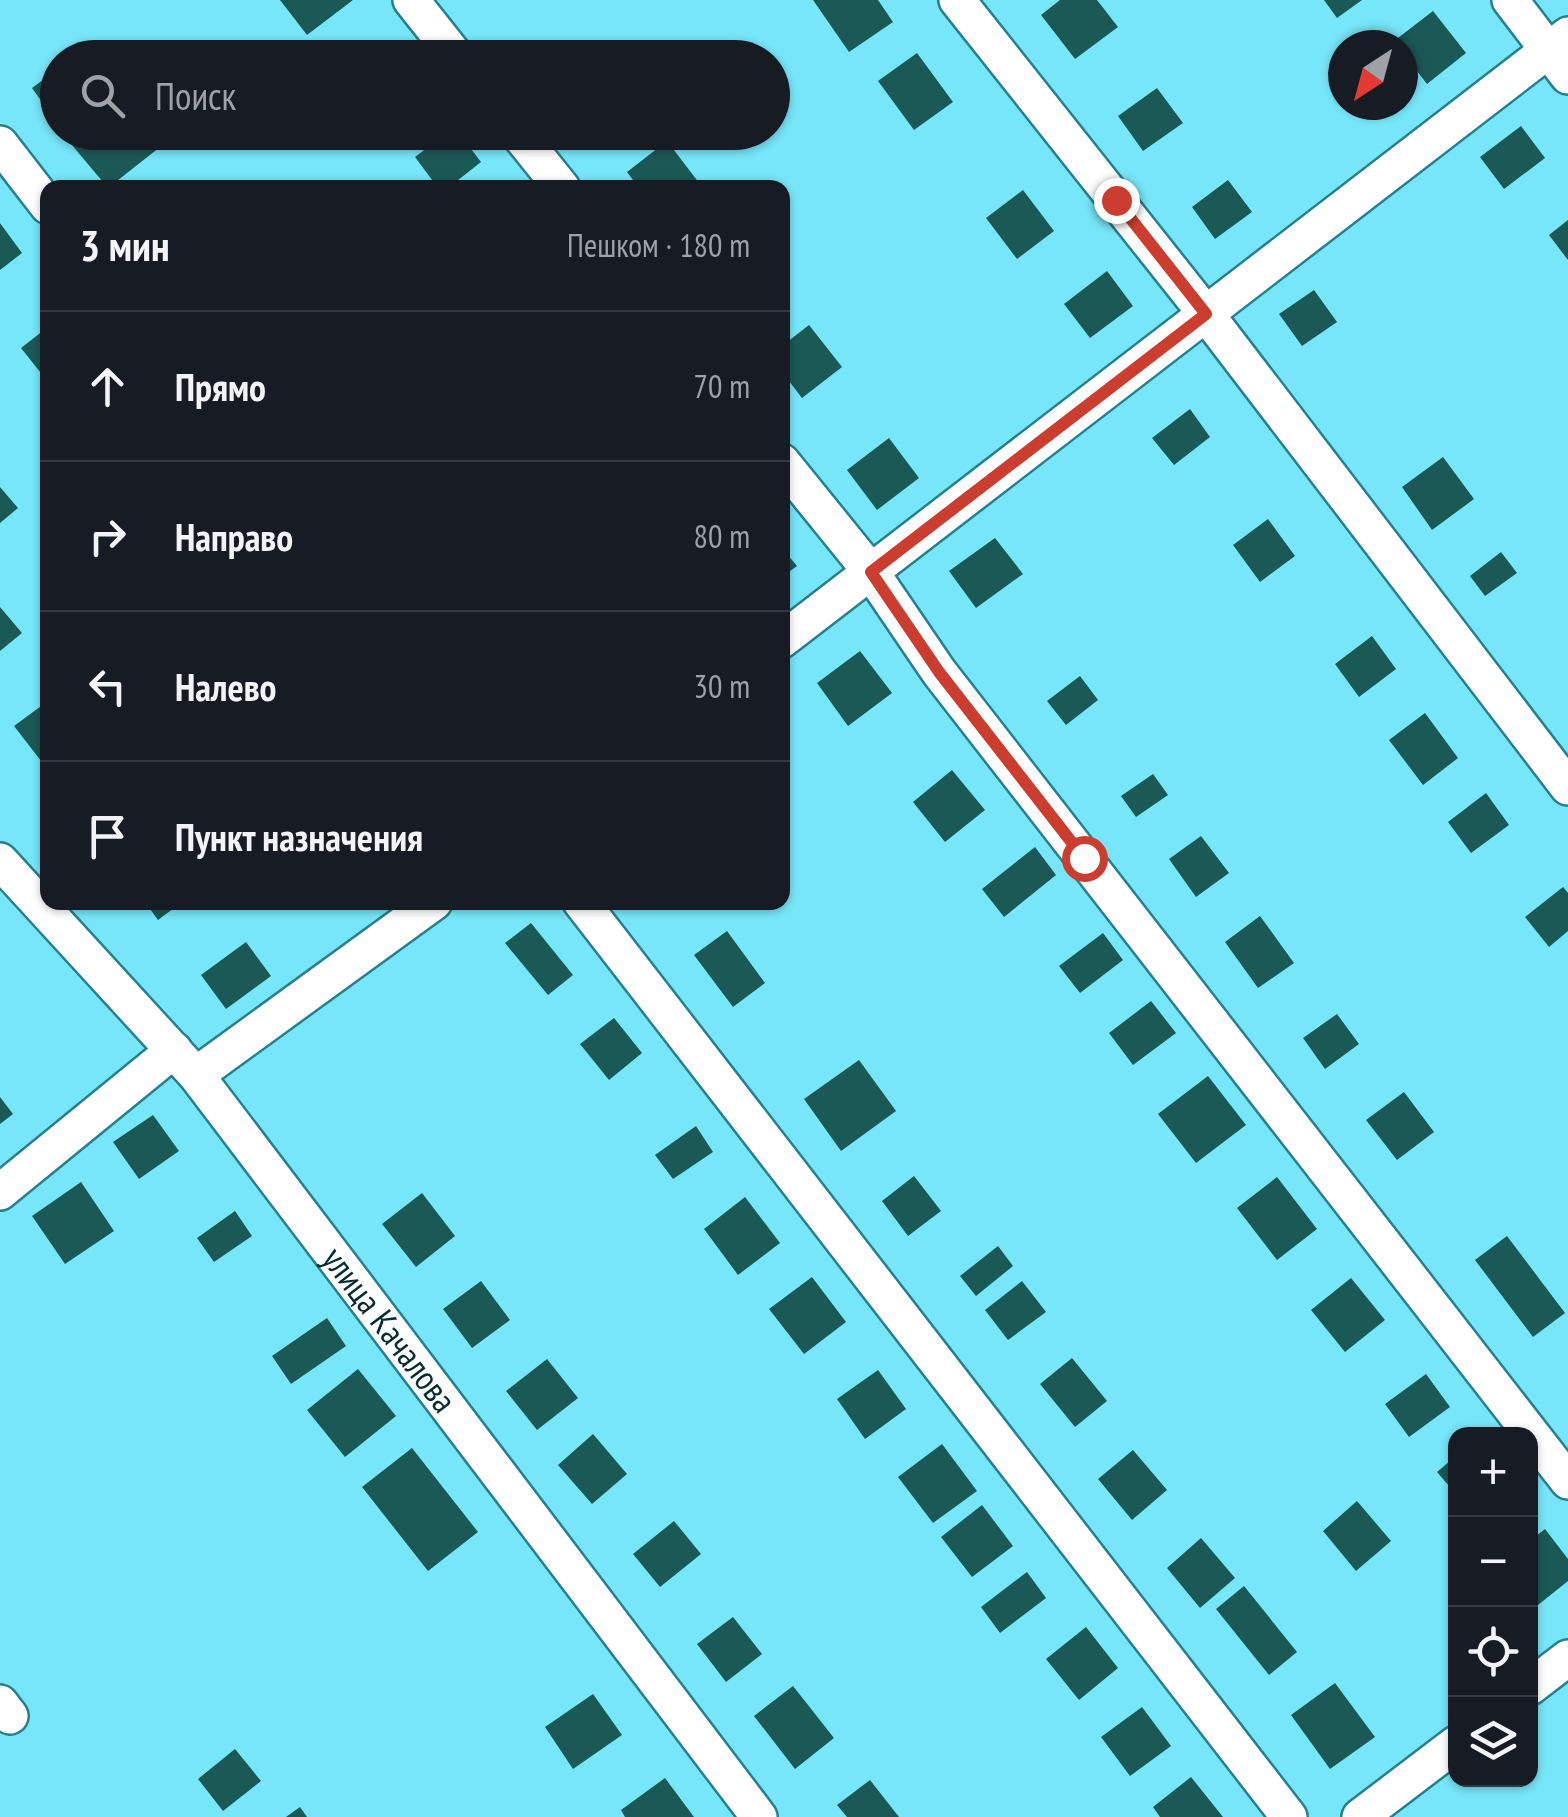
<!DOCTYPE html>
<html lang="ru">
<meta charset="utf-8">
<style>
body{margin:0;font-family:"PT Sans Narrow",sans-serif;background:#242831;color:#f1f3f6}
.controls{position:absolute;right:30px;bottom:30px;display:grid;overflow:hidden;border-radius:20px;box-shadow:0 2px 8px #0004}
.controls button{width:90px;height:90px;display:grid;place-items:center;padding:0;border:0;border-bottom:2px solid #363941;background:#171b24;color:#f1f3f6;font:50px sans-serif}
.compass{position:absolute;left:1328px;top:30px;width:90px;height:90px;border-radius:50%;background:#171b24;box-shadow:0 2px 8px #0004;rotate:216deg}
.stop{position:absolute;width:30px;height:30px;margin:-22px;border:8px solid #cb3e2f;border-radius:50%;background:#fff}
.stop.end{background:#cb3e2f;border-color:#fff;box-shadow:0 2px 10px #0008}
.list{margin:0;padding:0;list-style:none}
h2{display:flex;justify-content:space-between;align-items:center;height:130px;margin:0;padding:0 40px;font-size:42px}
h2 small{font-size:32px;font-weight:400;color:#9ea1a6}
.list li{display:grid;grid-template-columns:65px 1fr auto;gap:30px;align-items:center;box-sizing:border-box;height:150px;padding:0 40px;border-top:2px solid #363941}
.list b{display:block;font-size:38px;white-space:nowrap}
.list em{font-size:32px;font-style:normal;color:#9ea1a6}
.icon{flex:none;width:55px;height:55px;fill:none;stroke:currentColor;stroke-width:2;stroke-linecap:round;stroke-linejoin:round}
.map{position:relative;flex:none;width:1568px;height:1817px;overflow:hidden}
.search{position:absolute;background:#171b24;box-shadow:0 2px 8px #0004;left:40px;top:40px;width:750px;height:110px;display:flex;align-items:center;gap:25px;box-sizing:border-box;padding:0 35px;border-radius:55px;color:#9ea1a6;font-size:38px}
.panel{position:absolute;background:#171b24;box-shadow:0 2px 8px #0004;left:40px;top:180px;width:750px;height:730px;border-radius:20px}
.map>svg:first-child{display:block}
</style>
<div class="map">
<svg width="1568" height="1817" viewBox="0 0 1568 1817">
<rect width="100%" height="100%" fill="#77e6f8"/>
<!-- building -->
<g fill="#1b5956">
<polygon points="280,0 353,0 307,35"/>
<polygon points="813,0 878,0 893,22 849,52"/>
<polygon points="1060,0 1097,0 1118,27 1075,59 1041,15"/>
<polygon points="1324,0 1362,0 1337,18"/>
<polygon points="1433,11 1466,53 1427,84 1403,53 1403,45 1394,41"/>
<polygon points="586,40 598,58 562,58"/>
<polygon points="387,47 395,58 373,58"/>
<polygon points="917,53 953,102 914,130 878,81"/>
<polygon points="58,69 58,124 32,88"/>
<polygon points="1157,88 1183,123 1143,151 1118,116"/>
<polygon points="1521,126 1545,158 1504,189 1480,157"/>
<polygon points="72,132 148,132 160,147 108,188 66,138"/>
<polygon points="448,132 458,132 481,162 448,188 438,188 415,157"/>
<polygon points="667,141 703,188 639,188 627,172"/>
<polygon points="1228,180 1252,212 1215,239 1192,207"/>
<polygon points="1023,190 1054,231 1017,259 986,218"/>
<polygon points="1568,220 1568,260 1549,235"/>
<polygon points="0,223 22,253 0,270"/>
<polygon points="1107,271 1133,306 1090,338 1064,304"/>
<polygon points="1314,290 1337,322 1302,346 1279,314"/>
<polygon points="809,325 842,367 802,398 782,372 782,346"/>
<polygon points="48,327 48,382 21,348"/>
<polygon points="1190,409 1210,437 1174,465 1152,438"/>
<polygon points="889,438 919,478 877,510 847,470"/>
<polygon points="1443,457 1474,499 1432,530 1402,487"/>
<polygon points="0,487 18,508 0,523"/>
<polygon points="1268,519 1295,556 1260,582 1233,545"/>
<polygon points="995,538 1023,574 976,608 949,571"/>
<polygon points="782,548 797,566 782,577"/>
<polygon points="1501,552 1517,573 1485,596 1470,576"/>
<polygon points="0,607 22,633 0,651"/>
<polygon points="1372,636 1396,669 1359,697 1335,664"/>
<polygon points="860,651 892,693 848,726 817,683"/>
<polygon points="1080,676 1098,700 1066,725 1047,701"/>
<polygon points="48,701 48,770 14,726"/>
<polygon points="1425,713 1458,758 1423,785 1389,740"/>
<polygon points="952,770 985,810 945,842 913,802"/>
<polygon points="1153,774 1168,795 1136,817 1121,796"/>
<polygon points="1486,793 1509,825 1471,853 1448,822"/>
<polygon points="1201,836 1229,873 1196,897 1169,859"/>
<polygon points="1035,847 1056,875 1004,917 982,889"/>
<polygon points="1563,887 1568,893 1568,931 1549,947 1525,917"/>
<polygon points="145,902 182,902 158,920"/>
<polygon points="1260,916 1294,963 1258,988 1225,942"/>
<polygon points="531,923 573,975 548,995 505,943"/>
<polygon points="727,931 765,983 733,1007 694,955"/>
<polygon points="1103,933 1123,960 1080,993 1059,966"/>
<polygon points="246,942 271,976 226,1009 201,975"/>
<polygon points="1151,1001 1176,1033 1133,1065 1109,1033"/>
<polygon points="1337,1014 1359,1044 1325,1069 1303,1038"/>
<polygon points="614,1018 642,1053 609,1080 580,1044"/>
<polygon points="859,1060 896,1111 841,1151 804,1099"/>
<polygon points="1208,1076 1246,1125 1196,1163 1158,1114"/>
<polygon points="1404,1092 1434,1132 1397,1160 1366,1120"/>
<polygon points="0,1097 13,1114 0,1124"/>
<polygon points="153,1115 179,1151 139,1179 113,1142"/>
<polygon points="696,1126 713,1152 673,1179 655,1155"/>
<polygon points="914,1176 941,1211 908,1236 882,1201"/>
<polygon points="1277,1177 1317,1229 1277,1260 1237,1208"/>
<polygon points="81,1182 114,1231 65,1264 32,1216"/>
<polygon points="422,1193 455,1236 416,1267 382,1224"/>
<polygon points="745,1197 780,1243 738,1275 704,1229"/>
<polygon points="235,1211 252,1236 214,1262 197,1238"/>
<polygon points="1507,1236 1565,1313 1533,1337 1475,1260"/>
<polygon points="998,1246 1013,1266 976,1296 960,1276"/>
<polygon points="812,1277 846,1322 804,1354 769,1309"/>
<polygon points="1351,1278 1385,1320 1345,1352 1311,1310"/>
<polygon points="481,1281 510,1320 472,1348 443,1309"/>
<polygon points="1022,1281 1046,1312 1008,1340 985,1310"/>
<polygon points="327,1318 346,1346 291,1384 272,1356"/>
<polygon points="1072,1358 1107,1401 1075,1427 1040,1384"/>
<polygon points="547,1359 578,1398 537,1430 506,1391"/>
<polygon points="358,1369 396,1416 345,1457 307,1410"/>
<polygon points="878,1370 906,1409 865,1439 837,1399"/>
<polygon points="1426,1374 1450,1407 1409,1437 1385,1404"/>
<polygon points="593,1434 627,1474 592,1504 558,1465"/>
<polygon points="942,1444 977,1491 933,1523 898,1477"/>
<polygon points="412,1448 478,1532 428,1571 362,1487"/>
<polygon points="1133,1450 1167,1490 1132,1520 1098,1479"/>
<polygon points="1456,1456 1456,1494 1437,1472"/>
<polygon points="1357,1501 1391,1541 1356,1571 1323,1531"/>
<polygon points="982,1505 1013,1546 972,1577 941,1537"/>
<polygon points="674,1521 701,1554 660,1587 633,1554"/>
<polygon points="1545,1529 1568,1559 1568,1581 1533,1609 1530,1541"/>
<polygon points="1201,1538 1235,1578 1200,1608 1167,1568"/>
<polygon points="1027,1572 1046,1598 1000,1633 981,1607"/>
<polygon points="1244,1586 1297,1652 1269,1675 1216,1609"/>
<polygon points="733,1617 762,1654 726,1682 697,1644"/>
<polygon points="1086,1627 1118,1668 1079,1700 1046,1659"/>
<polygon points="1335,1683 1375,1737 1330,1769 1291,1715"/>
<polygon points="793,1686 834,1738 795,1769 754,1716"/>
<polygon points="593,1694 622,1735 573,1769 545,1727"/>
<polygon points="1142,1707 1171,1746 1130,1776 1101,1737"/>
<polygon points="235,1749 261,1781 223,1811 198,1779"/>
<polygon points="1191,1777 1223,1817 1160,1817 1153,1807"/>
<polygon points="665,1778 694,1817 625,1817 621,1810"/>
<polygon points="870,1780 899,1817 847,1817 837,1805"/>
<polygon points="300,1807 307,1817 286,1817"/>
</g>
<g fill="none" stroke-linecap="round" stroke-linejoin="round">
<defs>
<g id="minor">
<polyline points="411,0 457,58"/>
<polyline points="957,0 1206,314 1568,787"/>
<polyline points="1510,0 1568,76"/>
<polyline points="517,132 562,188"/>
<polyline points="0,144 48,206"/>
<polyline points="782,462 871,572 939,672 1568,1481"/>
<polyline points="782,640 1568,35"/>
<path id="s1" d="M0,861L196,1075L759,1817"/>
<polyline points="581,902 1289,1817"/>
<polyline points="196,1075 434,902"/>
<polyline points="0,1192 174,1050"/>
<polyline points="1530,1687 1568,1658"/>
<polyline points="0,1703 10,1716"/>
<polyline points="1360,1817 1456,1744"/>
</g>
</defs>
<!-- minor casing -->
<use href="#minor" stroke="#27808d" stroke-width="40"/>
<!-- minor -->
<use href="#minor" stroke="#fff" stroke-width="35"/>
</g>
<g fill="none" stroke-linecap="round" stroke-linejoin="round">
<!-- route -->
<polyline stroke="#cb3e2f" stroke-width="12" points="1084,858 939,672 871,572 1206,314 1116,200"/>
</g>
<g text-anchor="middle" stroke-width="10" stroke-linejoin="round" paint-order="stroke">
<!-- street labels -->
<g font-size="35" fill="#062b31" stroke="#9ceffe">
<text dy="12" stroke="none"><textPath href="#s1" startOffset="610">улица Качалова</textPath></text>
</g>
</g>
</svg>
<div class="controls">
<button>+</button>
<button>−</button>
<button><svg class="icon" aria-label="locate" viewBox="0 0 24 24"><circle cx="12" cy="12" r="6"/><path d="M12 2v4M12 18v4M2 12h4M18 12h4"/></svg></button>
<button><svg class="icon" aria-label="layers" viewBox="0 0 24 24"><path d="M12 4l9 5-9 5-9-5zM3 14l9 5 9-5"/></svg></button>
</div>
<svg class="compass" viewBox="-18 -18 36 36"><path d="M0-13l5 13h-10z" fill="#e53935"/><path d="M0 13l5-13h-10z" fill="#9ea1a6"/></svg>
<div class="stop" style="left:1084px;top:858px"></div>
<div class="stop end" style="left:1116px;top:200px"></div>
<div class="search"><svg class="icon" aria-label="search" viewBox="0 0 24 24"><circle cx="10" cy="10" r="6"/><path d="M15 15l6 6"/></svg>Поиск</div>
<section class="panel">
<h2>3 мин<small>Пешком · 180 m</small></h2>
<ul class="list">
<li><svg class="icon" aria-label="ahead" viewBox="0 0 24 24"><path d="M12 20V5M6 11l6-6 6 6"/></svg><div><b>Прямо</b></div><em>70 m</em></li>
<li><svg class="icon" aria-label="right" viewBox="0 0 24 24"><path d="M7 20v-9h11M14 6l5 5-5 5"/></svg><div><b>Направо</b></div><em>80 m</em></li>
<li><svg class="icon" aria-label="left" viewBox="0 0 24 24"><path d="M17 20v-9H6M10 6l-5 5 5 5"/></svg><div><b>Налево</b></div><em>30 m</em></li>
<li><svg class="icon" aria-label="arrive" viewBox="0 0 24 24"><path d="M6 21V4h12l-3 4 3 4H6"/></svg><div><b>Пункт назначения</b></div></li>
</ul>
</section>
</div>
